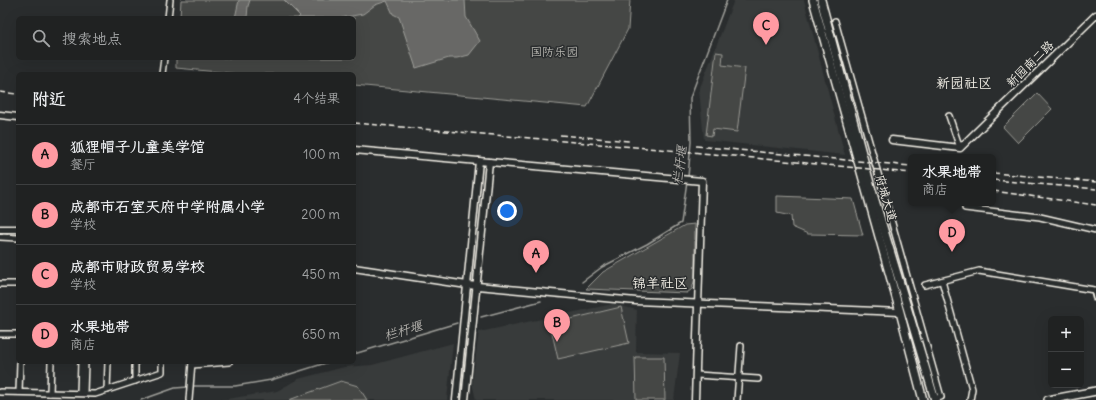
<!DOCTYPE html>
<html lang="zh">
<meta charset="utf-8">
<style>
body{margin:0;font-family:Delius,"LXGW WenKai TC",sans-serif;background:#282a2a;color:#f1f3f6}
.controls{position:absolute;right:12px;bottom:12px;display:grid;overflow:hidden;border-radius:6px;box-shadow:0 4px 16px #0002}
.controls button{width:36px;height:36px;display:grid;place-items:center;padding:0;border:0;border-bottom:1px solid #3d3f40;background:#202222;color:#f1f3f6;font:20px sans-serif}
.you{position:absolute;left:507px;top:211px;width:14px;height:14px;margin:-10px;border:3px solid #fff;border-radius:50%;background:#1a73e8;box-shadow:0 0 0 6px #1a73e833}
.badge{display:grid;place-items:center;width:26px;height:26px;border-radius:50%;background:#ff9aa2;color:#111;font-size:13px;font-weight:700}
.pin{position:absolute;translate:-50% -33px;filter:drop-shadow(0 1px 2px #0008)}
.pin::after{content:'';position:absolute;top:21px;width:14px;height:12px;background:inherit;clip-path:polygon(0 0,100% 0,50% 100%)}
.popup{position:absolute;left:908px;top:154px;width:88px;height:52px;box-sizing:border-box;display:grid;place-content:center;border-radius:6px;background:#202222;filter:drop-shadow(0 1px 3px #0005);font-size:13px;white-space:nowrap;color:#a2a4a5}
.popup b{font-size:15px;color:#f1f3f6}
.popup::after{content:'';position:absolute;left:50%;top:100%;margin-left:-8px;border:8px solid transparent;border-top-color:#202222}
.list{margin:0;padding:0;list-style:none}
h2{display:flex;justify-content:space-between;align-items:center;height:52px;margin:0;padding:0 16px;font-size:17px}
h2 small{font-size:13px;font-weight:400;color:#a2a4a5}
.list li{display:grid;grid-template-columns:26px 1fr auto;gap:12px;align-items:center;box-sizing:border-box;height:60px;padding:0 16px;border-top:1px solid #3d3f40}
.list b{display:block;font-size:15px;white-space:nowrap}
.list p{margin:0;font-size:13px;white-space:nowrap;color:#a2a4a5}
.list em{font-size:13px;font-style:normal;color:#a2a4a5}
.icon{flex:none;width:22px;height:22px;fill:none;stroke:currentColor;stroke-width:2;stroke-linecap:round;stroke-linejoin:round}
.map{position:relative;flex:none;width:1096px;height:400px;overflow:hidden}
.search{position:absolute;background:#202222;box-shadow:0 4px 16px #0002;left:16px;top:16px;width:340px;height:44px;display:flex;align-items:center;gap:10px;box-sizing:border-box;padding:0 14px;border-radius:6px;color:#a2a4a5;font-size:15px}
.panel{position:absolute;background:#202222;box-shadow:0 4px 16px #0002;left:16px;top:72px;width:340px;height:292px;border-radius:6px}
.map>svg:first-child{display:block}
</style>
<div class="map">
<svg width="1096" height="400" viewBox="0 0 1096 400">
<rect width="100%" height="100%" fill="#2a2d2e"/>
<filter id="ink" filterUnits="userSpaceOnUse"><feTurbulence type="fractalNoise" baseFrequency=".025" numOctaves="2"/><feDisplacementMap in="SourceGraphic" scale="8" xChannelSelector="R" yChannelSelector="G"/><feConvolveMatrix kernelMatrix="1 2 1 2 8 2 1 2 1" color-interpolation-filters="sRGB"/></filter>
<g filter="url(#ink)">
<!-- built -->
<g fill="#373a3a">
<polygon points="734,0 804,0 845,155 704,140 699,90"/>
<polygon points="613,304 637,310 636,352 680,353 674,400 476,400 472,383 479,332"/>
<polygon points="453,343 447,400 221,400 277,391 298,379 344,367 372,365"/>
</g>
<!-- green -->
<g fill="#444645" stroke="#9c9c96">
<polygon points="181,0 630,0 628,29 587,107 354,85 354,74 240,74 176,68 176,58 354,58 354,18 180,18"/>
<polygon points="716,52 723,53 722,65 745,68 737,132 713,129 712,136 706,135"/>
<polygon points="1037,93 1052,109 1018,143 1003,127"/>
<polygon points="777,196 853,199 863,235 808,234 792,227 791,216 777,213"/>
<polygon points="695,224 695,278 692,289 687,293 586,289 603,272 685,225"/>
<polygon points="621,307 629,343 558,359 550,324"/>
<polygon points="635,357 664,357 665,400 636,400"/>
<polygon points="341,381 358,386 367,400 289,400"/>
</g>
<!-- water -->
<g fill="#676866" stroke="#9f9f9a">
<polygon points="239,0 250,0 248,6 247,18 235,18"/>
<polygon points="284,0 465,0 466,17 480,41 469,55 457,58 449,58 416,68 399,17 393,14 387,1 375,5 363,14 340,18 298,18 300,16"/>
</g>
<g fill="none" stroke-linecap="round" stroke-linejoin="round">
<!-- stream -->
<g stroke="#9f9f9a" stroke-width="1.5">
<polyline points="688,177 691,142 690,98 727,0"/>
<polyline points="582,282 602,267 647,244 681,223 687,181"/>
<polyline points="481,317 541,301"/>
<polyline points="354,354 457,323"/>
<polyline points="192,386 235,386 271,380 329,362"/>
<polyline points="141,400 175,388 188,387"/>
</g>
<defs>
<g id="minor">
<polyline points="168,18 170,0"/>
<polyline points="835,21 941,397 934,399"/>
<polyline points="162,74 164,58"/>
<polyline points="949,116 960,148"/>
<polyline points="965,208 1040,217 1096,230"/>
<polyline points="0,237 18,238"/>
<polyline points="942,281 972,389 970,400"/>
<polyline points="0,284 18,284"/>
<polyline points="925,285 979,271 1094,290 1096,298"/>
<polyline points="0,334 18,334"/>
<polyline points="192,365 229,362"/>
<polyline points="697,375 758,379"/>
<polyline points="135,381 135,362"/>
<polyline points="107,390 108,362"/>
<polyline points="0,392 95,394 162,372 162,362"/>
<polyline points="19,392 20,362"/>
<polyline points="50,393 51,362"/>
<polyline points="80,393 81,362"/>
<polyline points="84,393 85,362"/>
<polyline points="189,400 192,362"/>
<polyline points="737,400 741,346"/>
</g>
<g id="tertiary">
<polyline points="0,115 18,117"/>
<polyline points="892,140 960,148 1096,15"/>
<polyline points="354,150 702,181 695,400"/>
<polyline points="0,229 18,229"/>
<polyline points="354,268 467,285 636,301 900,312"/>
<polyline points="456,400 479,161"/>
<polyline points="465,400 489,162"/>
</g>
<g id="secondary">
<polyline points="813,0 900,312 923,400"/>
<polyline points="821,0 871,187 935,400"/>
<polyline points="1048,400 1096,391"/>
</g>
</defs>
<!-- minor casing -->
<use href="#minor" stroke="#f4f1e8" stroke-width="8"/>
<!-- tertiary casing -->
<use href="#tertiary" stroke="#f4f1e8" stroke-width="9"/>
<!-- secondary casing -->
<use href="#secondary" stroke="#f4f1e8" stroke-width="10"/>
<!-- minor -->
<use href="#minor" stroke="#2a2d2e" stroke-width="5"/>
<!-- tertiary -->
<use href="#tertiary" stroke="#2a2d2e" stroke-width="6"/>
<!-- secondary -->
<use href="#secondary" stroke="#2a2d2e" stroke-width="7"/>
<!-- rail -->
<g stroke="#f4f1e8" stroke-width="1.5" stroke-dasharray="6 3" stroke-linecap="butt">
<polyline points="0,92 18,94"/>
<polyline points="354,123 681,151 911,173"/>
<polyline points="560,135 630,141"/>
<polyline points="696,146 911,166"/>
<polyline points="993,173 1096,182"/>
<polyline points="993,180 1096,189"/>
<polyline points="993,191 1096,205"/>
</g>
</g>
</g>
<g text-anchor="middle" stroke-width="3" stroke-linejoin="round" paint-order="stroke">
<!-- park labels -->
<g font-size="12" fill="#b6b5af" stroke="#2a2d2e">
<text x="554" y="56">国防乐园</text>
</g>
<!-- street labels -->
<g font-size="12" fill="#f4f1e8" stroke="#2a2d2e">
<text transform="translate(1030 64) rotate(-44)" y="4">新园南二路</text>
<text transform="translate(886 198) rotate(74)" y="4">府城大道</text>
</g>
<!-- water labels -->
<g font-size="13" font-style="italic" fill="#b5b3ae" stroke="#2a2d2e">
<text transform="translate(679 165) rotate(-83)" y="5">栏杆堰</text>
<text transform="translate(403 330) rotate(-17)" y="5">栏杆堰</text>
</g>
<!-- quarter labels -->
<g font-size="14" fill="#f4f1e8" stroke="#2a2d2e">
<text x="964" y="88">新园社区</text>
<text x="660" y="288">锦羊社区</text>
</g>
</g>
</svg>
<div class="controls">
<button>+</button>
<button>−</button>
</div>
<div class="you"></div>
<div class="pin badge" style="left:536px;top:273px">A</div>
<div class="pin badge" style="left:557px;top:342px">B</div>
<div class="pin badge" style="left:766px;top:45px">C</div>
<div class="pin badge" style="left:952px;top:252px">D</div>
<div class="popup"><b>水果地带</b>商店</div>
<div class="search"><svg class="icon" aria-label="search" viewBox="0 0 24 24"><circle cx="10" cy="10" r="6"/><path d="M15 15l6 6"/></svg>搜索地点</div>
<section class="panel">
<h2>附近<small>4个结果</small></h2>
<ul class="list">
<li><span class="badge">A</span><div><b>狐狸帽子儿童美学馆</b><p>餐厅</p></div><em>100 m</em></li>
<li><span class="badge">B</span><div><b>成都市石室天府中学附属小学</b><p>学校</p></div><em>200 m</em></li>
<li><span class="badge">C</span><div><b>成都市财政贸易学校</b><p>学校</p></div><em>450 m</em></li>
<li><span class="badge">D</span><div><b>水果地带</b><p>商店</p></div><em>650 m</em></li>
</ul>
</section>
</div>
